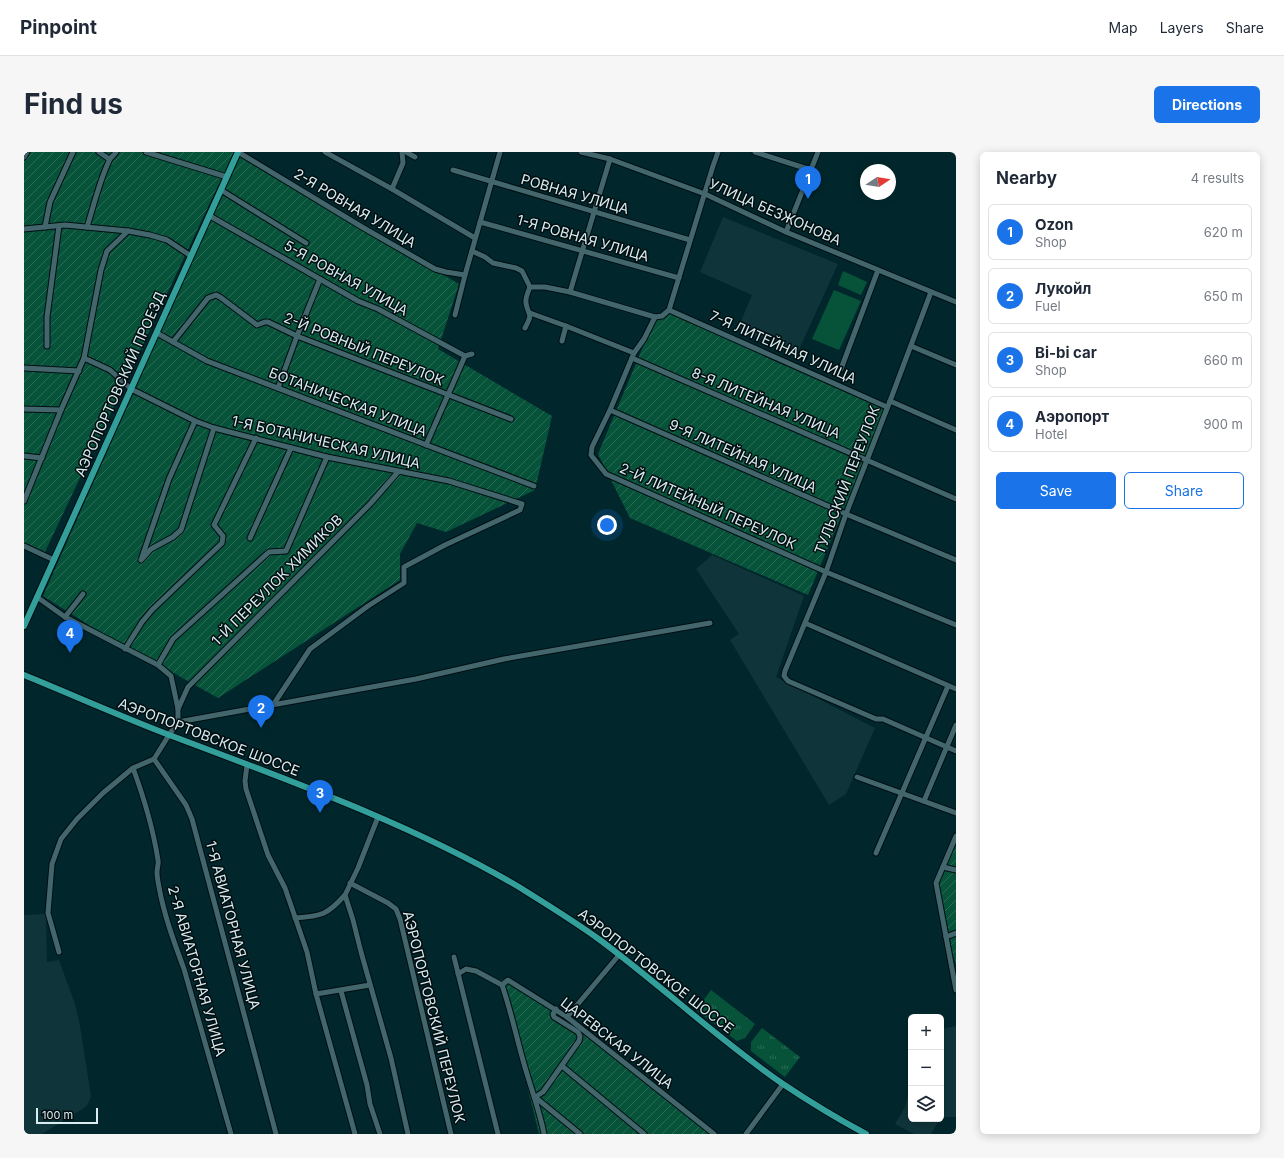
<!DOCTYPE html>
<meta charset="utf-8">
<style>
body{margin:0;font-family:Inter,sans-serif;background:#f6f6f7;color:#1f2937}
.controls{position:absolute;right:12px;bottom:12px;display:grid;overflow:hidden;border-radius:6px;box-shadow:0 2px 10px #0003}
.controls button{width:36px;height:36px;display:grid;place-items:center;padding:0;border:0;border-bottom:1px solid #e0e1e3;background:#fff;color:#1f2937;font:20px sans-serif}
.compass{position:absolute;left:836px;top:12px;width:36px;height:36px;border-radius:50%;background:#fff;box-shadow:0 2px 10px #0003;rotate:78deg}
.scale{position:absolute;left:12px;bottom:10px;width:62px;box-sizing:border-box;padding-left:4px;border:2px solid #d9ecf0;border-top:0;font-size:11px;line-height:14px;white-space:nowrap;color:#d9ecf0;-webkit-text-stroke:3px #020d10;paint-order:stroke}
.you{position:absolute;left:583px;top:373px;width:14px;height:14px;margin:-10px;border:3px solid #fff;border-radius:50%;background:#1a73e8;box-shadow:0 0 0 6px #1a73e833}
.badge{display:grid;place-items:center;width:26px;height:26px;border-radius:50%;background:#1a73e8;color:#fff;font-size:13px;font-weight:700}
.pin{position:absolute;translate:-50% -33px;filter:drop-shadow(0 1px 2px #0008)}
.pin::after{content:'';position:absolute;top:21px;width:14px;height:12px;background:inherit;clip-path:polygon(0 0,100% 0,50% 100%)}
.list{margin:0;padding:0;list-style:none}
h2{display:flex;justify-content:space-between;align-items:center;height:52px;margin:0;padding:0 16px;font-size:17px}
h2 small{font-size:13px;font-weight:400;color:#747a83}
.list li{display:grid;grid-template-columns:26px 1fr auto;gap:12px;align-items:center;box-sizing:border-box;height:56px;margin:0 8px 8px;padding:0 8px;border:1px solid #e0e1e3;border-radius:6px}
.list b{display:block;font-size:15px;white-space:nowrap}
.list p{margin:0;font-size:13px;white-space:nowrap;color:#747a83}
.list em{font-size:13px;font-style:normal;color:#747a83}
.actions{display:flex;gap:8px;padding:12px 16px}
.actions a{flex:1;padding:9px 0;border:1px solid #1a73e8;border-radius:6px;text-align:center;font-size:14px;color:#1a73e8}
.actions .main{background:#1a73e8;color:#fff}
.icon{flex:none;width:22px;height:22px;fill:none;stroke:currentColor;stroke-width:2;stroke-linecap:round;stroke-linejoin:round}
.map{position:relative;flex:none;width:932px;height:982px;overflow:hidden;border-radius:6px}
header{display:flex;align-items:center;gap:24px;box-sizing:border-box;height:56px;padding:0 20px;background:#fff;border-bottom:1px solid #e0e1e3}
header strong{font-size:19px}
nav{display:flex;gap:22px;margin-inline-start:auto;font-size:14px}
.intro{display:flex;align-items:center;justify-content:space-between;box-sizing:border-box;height:96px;padding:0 24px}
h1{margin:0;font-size:28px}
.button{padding:10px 18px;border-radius:6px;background:#1a73e8;color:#fff;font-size:14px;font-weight:700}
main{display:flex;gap:24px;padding:0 24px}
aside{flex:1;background:#fff;border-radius:6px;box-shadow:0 2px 10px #0003}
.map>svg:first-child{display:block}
</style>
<header>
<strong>Pinpoint</strong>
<nav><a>Map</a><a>Layers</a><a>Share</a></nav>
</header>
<div class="intro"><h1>Find us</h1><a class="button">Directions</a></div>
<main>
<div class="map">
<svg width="932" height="982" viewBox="0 0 932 982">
<defs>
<pattern id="grass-tufts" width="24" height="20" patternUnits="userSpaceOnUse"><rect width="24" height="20" fill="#06533a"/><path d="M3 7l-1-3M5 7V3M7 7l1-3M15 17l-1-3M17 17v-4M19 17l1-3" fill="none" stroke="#2a6c57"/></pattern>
<pattern id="garden-furrows" width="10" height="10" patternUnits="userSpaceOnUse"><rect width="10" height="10" fill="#06533a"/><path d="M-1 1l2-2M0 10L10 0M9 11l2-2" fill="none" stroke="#2a6c57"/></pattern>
</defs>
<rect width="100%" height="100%" fill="#01272c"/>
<!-- built -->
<g fill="#0f353a">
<polygon points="699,65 814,112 773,202 714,176 728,143 676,120"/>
<polygon points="688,403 780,444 752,525 851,576 822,642 805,653 706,488 715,482 672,417"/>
<polygon points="22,762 23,810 35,808 51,852 56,874 67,944 64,952 60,956 18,982 0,982 0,763"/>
<polygon points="932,874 932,965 917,965 917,877"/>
<polygon points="887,933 887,967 916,967 907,982 890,982 871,972 881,955"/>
</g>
<!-- grass -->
<g fill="url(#grass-tufts)">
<polygon points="687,838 731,872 721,886 713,889 672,858"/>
<polygon points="738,876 776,905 761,925 727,899 727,890"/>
</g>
<!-- garden -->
<g fill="url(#garden-furrows)">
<polygon points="0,0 210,0 20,402 0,397"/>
<polygon points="215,2 435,132 414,197 528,264 511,338 422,380 393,371 376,402 376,428 194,546 68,475 19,444"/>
<polygon points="647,161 755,211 863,255 784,443 606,366 574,302 629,171"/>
<polygon points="932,692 932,813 924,788 915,732"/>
<polygon points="477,827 541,866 688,982 515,982"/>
</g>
<!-- pitch -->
<g fill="#06533a">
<polygon points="819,119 843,130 837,143 814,133"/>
<polygon points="810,138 837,149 815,198 788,187"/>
</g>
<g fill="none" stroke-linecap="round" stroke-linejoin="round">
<defs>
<g id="minor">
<polyline points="75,0 85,7"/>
<polyline points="122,0 203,25"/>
<polyline points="214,0 338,75 411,117 422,120 441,123"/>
<polyline points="301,0 368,37 451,86"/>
<polyline points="382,0 391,5"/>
<polyline points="557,0 586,7 681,42 762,80 932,150"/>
<polyline points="694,0 689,14 645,158 638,164 631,165 620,187 610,201 586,258 568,295 567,303 582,322 802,420 932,473"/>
<polyline points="731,0 787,18"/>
<polyline points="0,5 3,0"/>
<polyline points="429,18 666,88"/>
<polyline points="368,37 379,11 378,0"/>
<polyline points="197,38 282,91"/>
<polyline points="186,64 334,149 354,157 441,204 448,202"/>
<polyline points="456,70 655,126"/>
<polyline points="21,75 26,50 49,0"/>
<path d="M63,75C70,53 75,30 85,9C86,5 90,4 92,0"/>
<polyline points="0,77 41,73 104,79 126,83 143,88 167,104"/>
<polyline points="762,80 794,0"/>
<polyline points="448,99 461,105 469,111 492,116 498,119 506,135 521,135 546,140 631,165"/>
<polyline points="546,140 586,7"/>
<polyline points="907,140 866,249 822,362 802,420 761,519 760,524 764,529 852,567 859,567 932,599"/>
<polyline points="645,158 863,255"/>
<polyline points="506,161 542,174 610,201"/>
<polyline points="431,163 441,123 476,0"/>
<path d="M501,176C510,159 504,165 502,151C501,146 504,140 506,135"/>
<polyline points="133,181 183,209 510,334"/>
<polyline points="538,189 542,174"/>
<polyline points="149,190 184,146 192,143 196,145 233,173 241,170 244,170 273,184 487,267"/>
<polyline points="23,194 23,165 35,74"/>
<polyline points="887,194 932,213"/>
<polyline points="60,206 77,118 83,99 104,79"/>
<polyline points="608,206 932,347"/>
<polyline points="0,216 55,219"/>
<polyline points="817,217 854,118"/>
<polyline points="254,236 273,184 296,127"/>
<polyline points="866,249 932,278"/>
<polyline points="0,257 37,258"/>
<polyline points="586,258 822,362 932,408"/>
<polyline points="402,293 441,204"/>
<polyline points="0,304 18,306"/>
<polyline points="0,349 37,258 60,206 86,218 107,237 171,269 190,276 303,305 425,329 498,352 496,358 421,393 380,415 380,431 344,454 286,497 249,553"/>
<polyline points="226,386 267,296"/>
<polyline points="0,394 30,408"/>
<polyline points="118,405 145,327 171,269"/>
<polyline points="117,408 127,397 149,385 157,378 190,276"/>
<polyline points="13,445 41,465 134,513 147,524 154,557 154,570"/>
<polyline points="41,465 59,442"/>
<polyline points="781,471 932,537"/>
<polyline points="101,497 118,470 128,458 198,391 199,384 190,373 232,286"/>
<polyline points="134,513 149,487 245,400 262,399 303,305"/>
<polyline points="154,557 164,535 346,352 374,320"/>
<polyline points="223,613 221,629 222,637 244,703 261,736 283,800 292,842 331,982"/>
<path d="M109,616C120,646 129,676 134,708C135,712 133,715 133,720C133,724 134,730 135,735C140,763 150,790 160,817L207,982"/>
<polyline points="833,625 932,661"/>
<polyline points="900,649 932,573"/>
<polyline points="354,665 334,716 321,743 329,768 337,800 367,906 384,982"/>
<polyline points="932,684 912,731 932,838"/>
<polyline points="852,701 924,534"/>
<polyline points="919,715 932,718"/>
<polyline points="326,731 364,751 372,757 376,767 427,982"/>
<path d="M271,766C298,764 303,763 321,743"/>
<polyline points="922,785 932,781"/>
<polyline points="35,800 24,761 28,712 37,687 53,667 79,641 109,616 130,607"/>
<polyline points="430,805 474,982"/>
<path d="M434,822L442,817L452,819L478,833C488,862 494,893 503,922C509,942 516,961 520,982"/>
<polyline points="478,833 484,828 543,865 690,982"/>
<polyline points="317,839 343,933 346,952 356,982"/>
<polyline points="292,842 346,833"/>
<polyline points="532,857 529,862 530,865 554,880 556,884 555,889 519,940 511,945 556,982"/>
<polyline points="543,865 595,803"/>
<polyline points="538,914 620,982"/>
<polyline points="252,982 168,667 162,653 130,607 145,583 154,570 392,527 480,507 686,471"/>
<polyline points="722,982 759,932"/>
</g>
<g id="major">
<polyline points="0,474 214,0"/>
<path d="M0,523C49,543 98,565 148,584C264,628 388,672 495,735C522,752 550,769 576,788C638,834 695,888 759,932C786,950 814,967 842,982"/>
</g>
</defs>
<!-- minor casing -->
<use href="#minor" stroke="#000e12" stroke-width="7"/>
<!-- major casing -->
<use href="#major" stroke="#000e12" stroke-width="8"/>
<!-- minor -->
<use href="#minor" stroke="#42666c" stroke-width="5"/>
<!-- major -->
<use href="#major" stroke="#329f9a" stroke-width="6"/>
</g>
<g text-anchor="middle" stroke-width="3" stroke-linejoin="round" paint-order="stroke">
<!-- street labels -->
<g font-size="14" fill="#d9ecf0" stroke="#020d10">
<text transform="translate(551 42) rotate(16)" y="5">РОВНАЯ УЛИЦА</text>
<text transform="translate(331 56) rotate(31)" y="5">2-Я РОВНАЯ УЛИЦА</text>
<text transform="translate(751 60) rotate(24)" y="5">УЛИЦА БЕЗЖОНОВА</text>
<text transform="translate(559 86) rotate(16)" y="5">1-Я РОВНАЯ УЛИЦА</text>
<text transform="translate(322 126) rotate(29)" y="5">5-Я РОВНАЯ УЛИЦА</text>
<text transform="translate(759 195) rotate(24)" y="5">7-Я ЛИТЕЙНАЯ УЛИЦА</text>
<text transform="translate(340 197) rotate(22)" y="5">2-Й РОВНЫЙ ПЕРЕУЛОК</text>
<text transform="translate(96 232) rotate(-66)" y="5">АЭРОПОРТОВСКИЙ ПРОЕЗД</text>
<text transform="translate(324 250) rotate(21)" y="5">БОТАНИЧЕСКАЯ УЛИЦА</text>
<text transform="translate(742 251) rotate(23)" y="5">8-Я ЛИТЕЙНАЯ УЛИЦА</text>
<text transform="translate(302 290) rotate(13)" y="5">1-Я БОТАНИЧЕСКАЯ УЛИЦА</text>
<text transform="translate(719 304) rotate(24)" y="5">9-Я ЛИТЕЙНАЯ УЛИЦА</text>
<text transform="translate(823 328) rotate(-69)" y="5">ТУЛЬСКИЙ ПЕРЕУЛОК</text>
<text transform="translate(684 354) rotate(24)" y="5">2-Й ЛИТЕЙНЫЙ ПЕРЕУЛОК</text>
<text transform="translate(253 428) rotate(-45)" y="5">1-Й ПЕРЕУЛОК ХИМИКОВ</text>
<text transform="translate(185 585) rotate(21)" y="5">АЭРОПОРТОВСКОЕ ШОССЕ</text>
<text transform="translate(209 773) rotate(75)" y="5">1-Я АВИАТОРНАЯ УЛИЦА</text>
<text transform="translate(173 819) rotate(74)" y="5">2-Я АВИАТОРНАЯ УЛИЦА</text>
<text transform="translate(632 819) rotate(38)" y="5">АЭРОПОРТОВСКОЕ ШОССЕ</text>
<text transform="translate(410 865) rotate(76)" y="5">АЭРОПОРТОВСКИЙ ПЕРЕУЛОК</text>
<text transform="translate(593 891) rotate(38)" y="5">ЦАРЕВСКАЯ УЛИЦА</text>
</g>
</g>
</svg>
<div class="controls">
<button>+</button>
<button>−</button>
<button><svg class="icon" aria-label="layers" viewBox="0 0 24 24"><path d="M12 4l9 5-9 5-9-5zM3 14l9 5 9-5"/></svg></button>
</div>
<svg class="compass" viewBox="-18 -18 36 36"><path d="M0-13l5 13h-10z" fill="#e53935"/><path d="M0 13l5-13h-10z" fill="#747a83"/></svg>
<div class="scale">100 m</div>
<div class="you"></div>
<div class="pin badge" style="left:784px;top:47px">1</div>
<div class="pin badge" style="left:237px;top:576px">2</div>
<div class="pin badge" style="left:296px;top:661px">3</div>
<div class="pin badge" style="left:46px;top:501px">4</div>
</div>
<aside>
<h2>Nearby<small>4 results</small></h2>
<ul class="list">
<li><span class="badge">1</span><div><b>Ozon</b><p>Shop</p></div><em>620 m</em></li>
<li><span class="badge">2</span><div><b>Лукойл</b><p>Fuel</p></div><em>650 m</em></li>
<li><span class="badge">3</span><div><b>Bi-bi car</b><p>Shop</p></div><em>660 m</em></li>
<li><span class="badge">4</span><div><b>Аэропорт</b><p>Hotel</p></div><em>900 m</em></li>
</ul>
<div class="actions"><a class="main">Save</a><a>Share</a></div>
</aside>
</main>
